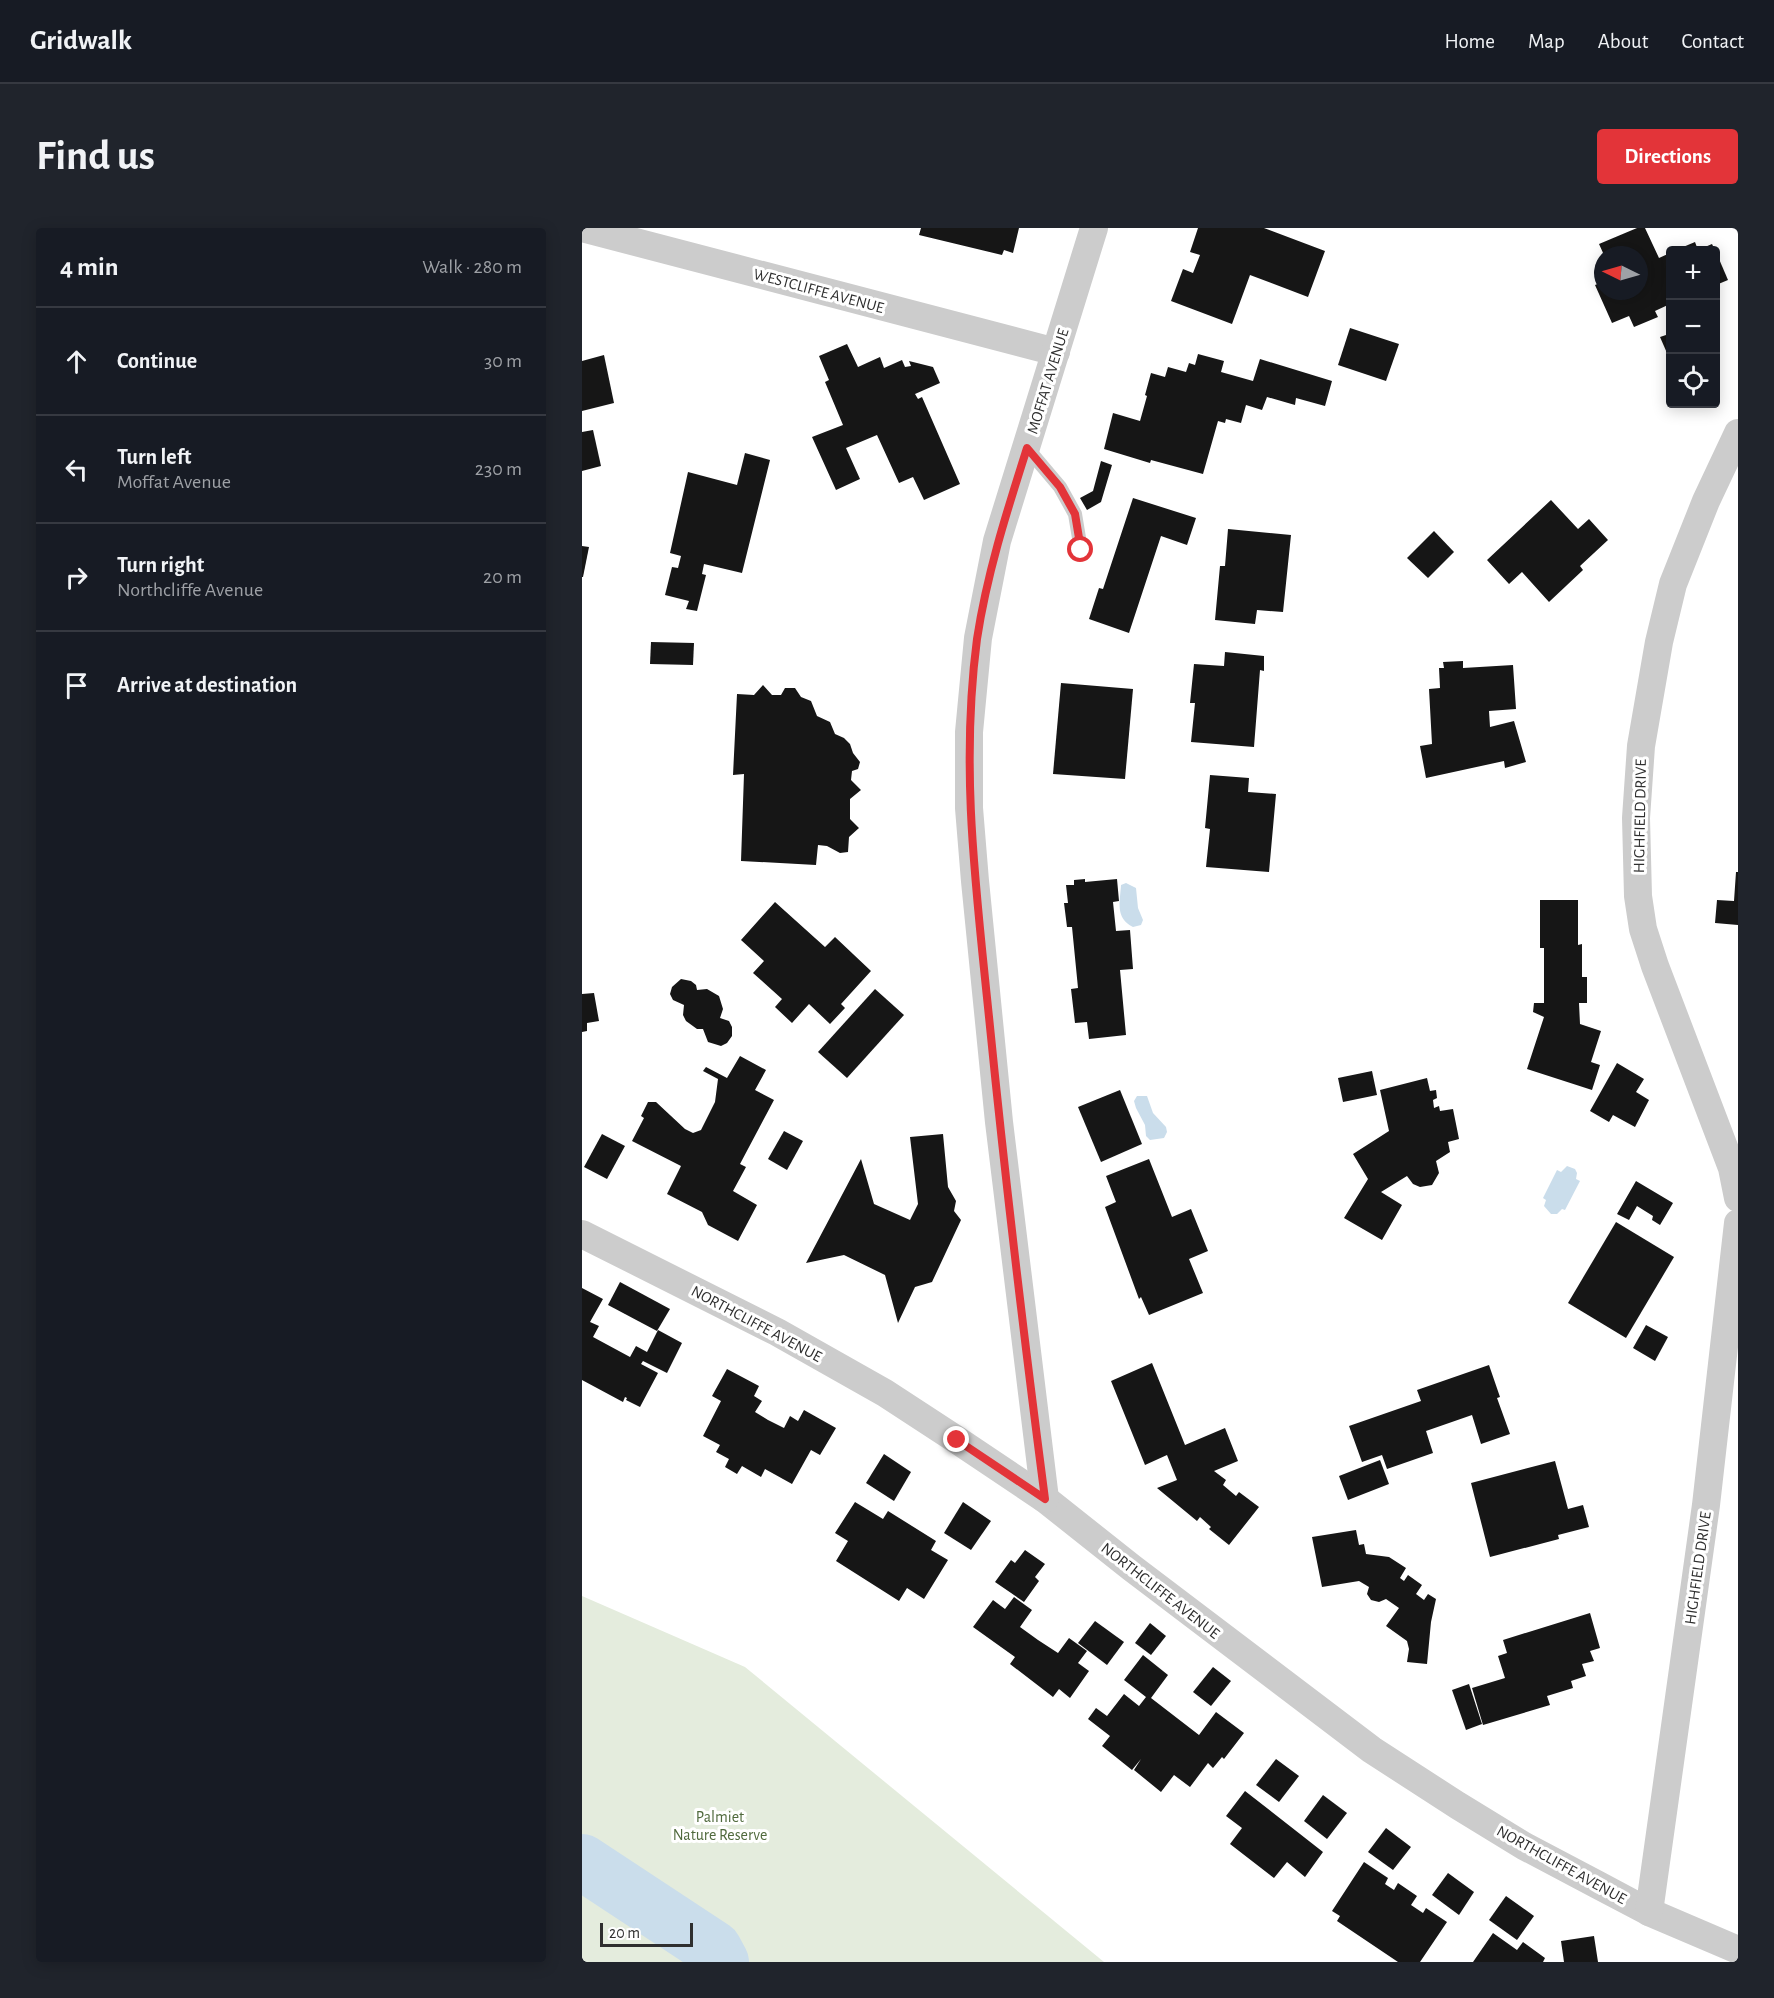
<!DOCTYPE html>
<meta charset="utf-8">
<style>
body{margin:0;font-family:"Alegreya Sans",sans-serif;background:#20242c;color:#f1f3f6}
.controls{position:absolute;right:18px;top:18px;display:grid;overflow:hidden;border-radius:6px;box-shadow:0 3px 15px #0003}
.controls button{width:54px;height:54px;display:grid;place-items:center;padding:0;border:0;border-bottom:2px solid #363941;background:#171b24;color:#f1f3f6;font:30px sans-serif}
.compass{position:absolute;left:1012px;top:18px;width:54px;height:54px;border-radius:50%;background:#171b24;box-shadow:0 3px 15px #0003;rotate:275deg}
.scale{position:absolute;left:18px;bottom:15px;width:93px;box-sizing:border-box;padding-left:6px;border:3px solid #2f2f2f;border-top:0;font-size:16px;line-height:21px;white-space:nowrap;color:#2f2f2f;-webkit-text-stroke:4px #fff;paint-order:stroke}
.stop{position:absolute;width:18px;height:18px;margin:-14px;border:4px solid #e33439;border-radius:50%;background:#fff}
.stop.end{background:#e33439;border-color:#fff;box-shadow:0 2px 6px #0008}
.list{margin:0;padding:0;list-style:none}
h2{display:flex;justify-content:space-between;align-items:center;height:78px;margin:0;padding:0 24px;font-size:26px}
h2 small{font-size:20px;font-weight:400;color:#9ea1a6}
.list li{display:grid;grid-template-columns:39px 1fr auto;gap:18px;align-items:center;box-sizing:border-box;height:108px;padding:0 24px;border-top:2px solid #363941}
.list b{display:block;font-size:22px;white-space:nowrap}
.list p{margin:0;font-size:20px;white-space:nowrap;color:#9ea1a6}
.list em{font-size:20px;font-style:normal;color:#9ea1a6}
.icon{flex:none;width:33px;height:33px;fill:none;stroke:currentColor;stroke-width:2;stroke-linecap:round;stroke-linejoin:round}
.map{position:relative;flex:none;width:1156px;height:1734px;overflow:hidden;border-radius:6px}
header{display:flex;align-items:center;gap:36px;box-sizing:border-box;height:84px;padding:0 30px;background:#171b24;border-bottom:2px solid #363941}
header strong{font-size:28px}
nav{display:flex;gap:33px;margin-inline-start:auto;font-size:21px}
.intro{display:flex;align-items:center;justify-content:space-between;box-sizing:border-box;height:144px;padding:0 36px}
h1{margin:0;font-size:42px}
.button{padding:15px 27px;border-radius:6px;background:#e33439;color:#fff;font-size:21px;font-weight:700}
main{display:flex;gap:36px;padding:0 36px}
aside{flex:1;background:#171b24;border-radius:6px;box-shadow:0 3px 15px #0003}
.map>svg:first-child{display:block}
</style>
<header>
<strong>Gridwalk</strong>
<nav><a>Home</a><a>Map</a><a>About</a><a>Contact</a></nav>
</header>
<div class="intro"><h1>Find us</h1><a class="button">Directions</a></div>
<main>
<aside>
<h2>4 min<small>Walk · 280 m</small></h2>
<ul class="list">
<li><svg class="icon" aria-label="ahead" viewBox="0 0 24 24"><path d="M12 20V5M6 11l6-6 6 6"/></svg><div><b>Continue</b></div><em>30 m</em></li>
<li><svg class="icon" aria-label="left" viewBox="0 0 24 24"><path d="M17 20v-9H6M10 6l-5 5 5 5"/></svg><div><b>Turn left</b><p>Moffat Avenue</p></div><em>230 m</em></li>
<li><svg class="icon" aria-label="right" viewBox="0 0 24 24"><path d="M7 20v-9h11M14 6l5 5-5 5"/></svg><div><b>Turn right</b><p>Northcliffe Avenue</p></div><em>20 m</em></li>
<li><svg class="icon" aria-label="arrive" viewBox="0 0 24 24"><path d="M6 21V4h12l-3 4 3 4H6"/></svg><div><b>Arrive at destination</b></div></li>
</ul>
</aside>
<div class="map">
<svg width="1156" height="1734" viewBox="0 0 1156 1734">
<rect width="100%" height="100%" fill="#fff"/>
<!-- green -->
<polygon fill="#e4ecdd" points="0,1368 163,1439 522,1734 0,1734"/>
<!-- water -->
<g fill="#caddeb">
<path d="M544,655L554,660L556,680L561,692L559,697L551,699C533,690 538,674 539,657Z"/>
<polygon points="555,868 565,868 571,885 584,899 585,904 582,910 568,912 564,908 563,897 554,880 552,873"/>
<polygon points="985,938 993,941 995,945 994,951 998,953 983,982 980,981 975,986 969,986 962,978 964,972 961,970 975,942 979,944"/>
</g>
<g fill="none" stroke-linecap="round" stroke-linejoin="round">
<!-- river -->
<polyline stroke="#caddeb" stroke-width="56" points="0,1634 132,1721 139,1734"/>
</g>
<!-- building -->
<g fill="#161616">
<polygon points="339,0 437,0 431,25 422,22 420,27 337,7"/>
<polygon points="616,0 682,0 743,23 726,69 668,47 650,96 589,73 601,41 611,45 618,27 608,24"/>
<polygon points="1055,0 1063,0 1077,30 1088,25 1088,76 1073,83 1076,89 1052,99 1047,88 1030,95 1013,57 1021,54 1021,63 1057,63 1057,27 1022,27 1017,16"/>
<polygon points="1113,14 1116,22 1130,16 1133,22 1094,22"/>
<polygon points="1134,24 1146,52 1134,57"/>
<polygon points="1088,94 1088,124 1085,125 1078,109 1087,106 1084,96"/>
<polygon points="768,100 817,116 804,153 756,137"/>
<polygon points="265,116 276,139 298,129 302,140 320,132 323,139 329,138 327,133 351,139 358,155 333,166 336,171 340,169 378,256 342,272 331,249 317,255 295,207 264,220 278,251 254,262 230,209 261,197 243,154 247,152 237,128"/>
<polygon points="616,126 642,133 639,144 671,153 678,131 750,153 743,178 714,170 713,177 685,169 680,182 664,177 659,195 644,191 643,195 636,193 621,246 569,232 568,235 522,221 531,185 558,193 565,168 563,167 569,145 583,149 586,139 604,144 607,135 613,137"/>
<polygon points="22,127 32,175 0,183 0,133"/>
<polygon points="11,202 19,238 0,243 0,204"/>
<polygon points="163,225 188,232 160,345 122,336 120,346 124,347 115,383 104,381 107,373 83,367 90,339 96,340 99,328 88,325 106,244 155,257"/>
<polygon points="519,233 530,237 519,274 505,282 498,270 511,263"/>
<polygon points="551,270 614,290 605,317 579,308 547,405 507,391 517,360 521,361"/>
<polygon points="969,272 996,301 1007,291 1026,312 998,338 1001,342 967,374 940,344 927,356 905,332"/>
<polygon points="646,301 709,307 701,384 675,382 673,396 633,392 638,338 643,338"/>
<polygon points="852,303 872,324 846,350 825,330"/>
<polygon points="0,318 7,319 1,349 0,349"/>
<polygon points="69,414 112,415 111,437 68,436"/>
<polygon points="643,424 682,428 682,443 678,442 672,519 609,514 613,475 608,475 612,436 642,438"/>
<polygon points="881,433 881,440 931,437 934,481 907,483 908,499 932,493 944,534 923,540 922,533 844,550 838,518 850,516 847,461 858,460 857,440 862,440 861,434"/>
<polygon points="479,455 551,461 543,551 471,546"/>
<polygon points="181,457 190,467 199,467 203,460 213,460 219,469 229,473 235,488 248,494 253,506 262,510 268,516 271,525 278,534 276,541 270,543 269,552 279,562 268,571 268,591 277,600 267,609 266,624 258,625 245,618 236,617 234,637 159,633 162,546 151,547 155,466 172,467"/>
<polygon points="628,547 667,550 666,564 694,566 687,644 624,639 628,601 623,600"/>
<polygon points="1154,644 1156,644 1156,697 1133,695 1135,672 1152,673"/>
<polygon points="503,651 503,654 535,651 537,673 531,674 534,703 548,702 551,741 538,742 544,807 507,811 505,794 493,795 489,761 496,760 490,699 485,699 482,675 486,675 484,657 492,657 492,652"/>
<polygon points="958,672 996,672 996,717 1000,716 1000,749 1005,749 1005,775 997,775 998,796 1019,803 1009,834 1018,837 1010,862 945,841 962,789 951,784 952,775 962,775 962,720 958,720"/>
<polygon points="193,674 243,719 253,709 289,743 259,776 263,780 248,796 227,776 210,795 193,779 200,771 171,745 182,733 159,712"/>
<polygon points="99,751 109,753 114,757 115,762 125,761 137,768 141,781 138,790 147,793 150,799 150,808 145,815 139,818 126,814 121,801 115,801 104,793 101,787 102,777 91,772 88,766 90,759"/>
<polygon points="293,761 322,787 265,850 236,824"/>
<polygon points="12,765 17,793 5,795 5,803 0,804 0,766"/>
<polygon points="158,828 184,842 173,862 192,872 158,936 164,939 151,963 175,977 156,1013 126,997 120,984 85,966 99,938 50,913 62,890 59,888 66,874 74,874 103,901 111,905 119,902 133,874 136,851 121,843 124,839 145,850"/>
<polygon points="1035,835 1062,851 1054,864 1067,872 1053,899 1031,887 1027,894 1008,883"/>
<polygon points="790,843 795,867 761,874 756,850"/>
<polygon points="845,850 848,863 854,862 855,870 851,872 852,880 857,878 858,883 871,881 877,911 866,914 868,924 854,933 857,945 850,957 838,959 831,956 825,948 799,964 820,977 800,1012 762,990 786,951 771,926 807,903 798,862"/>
<polygon points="538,862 560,916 519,934 496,879"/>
<polygon points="202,903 221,913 205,942 186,931"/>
<polygon points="20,906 43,918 25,951 2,939"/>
<polygon points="361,906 366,959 374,973 372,983 379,992 350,1054 333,1059 316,1095 303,1047 262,1027 224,1035 279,931 292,976 328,992 336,976 328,909"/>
<polygon points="567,931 590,989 609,981 626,1023 607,1031 621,1065 567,1087 559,1069 557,1071 523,979 534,974 524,948"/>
<polygon points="1054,953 1091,975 1078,997 1070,992 1071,988 1055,978 1047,992 1035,986"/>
<polygon points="1034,994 1092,1029 1044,1110 986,1075"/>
<polygon points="38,1054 88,1081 75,1103 26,1077"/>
<polygon points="0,1060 21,1071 8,1094 17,1098 11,1109 48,1129 54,1118 65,1124 76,1102 100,1115 85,1145 61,1133 59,1136 76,1145 58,1179 44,1172 45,1170 43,1169 41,1174 0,1152"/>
<polygon points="1064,1097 1086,1109 1073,1133 1051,1120"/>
<polygon points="570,1135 603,1217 643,1200 656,1233 632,1243 644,1252 641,1257 654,1268 657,1264 677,1279 647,1317 627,1301 629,1299 618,1289 615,1293 575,1260 595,1252 585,1227 563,1237 529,1153"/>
<polygon points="907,1137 918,1169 915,1170 928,1206 899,1216 890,1187 844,1203 851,1225 805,1241 800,1227 780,1234 767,1198 839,1173 835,1162"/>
<polygon points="145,1141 177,1158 172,1168 180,1173 173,1184 186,1192 202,1200 208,1188 216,1193 222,1182 254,1200 238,1227 229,1222 210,1256 183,1241 179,1249 160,1238 155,1246 143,1239 147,1231 134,1224 138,1217 121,1208 139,1173 130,1168"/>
<polygon points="302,1226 329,1244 312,1273 284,1255"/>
<polygon points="798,1232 807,1256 766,1272 757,1248"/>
<polygon points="973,1233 986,1281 1001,1277 1007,1299 976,1307 977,1311 908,1329 889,1255"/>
<polygon points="273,1274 301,1291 306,1283 354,1313 349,1322 366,1332 342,1371 325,1360 317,1373 254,1333 266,1313 253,1305"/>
<polygon points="381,1274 409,1293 389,1322 362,1305"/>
<polygon points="774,1302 777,1317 782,1316 784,1326 807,1329 824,1340 818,1350 822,1353 826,1347 840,1357 834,1366 842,1372 846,1366 854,1371 849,1394 845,1436 825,1434 827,1421 825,1413 804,1398 817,1380 804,1371 797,1374 789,1372 785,1366 787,1359 777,1353 740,1359 730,1309"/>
<polygon points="443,1322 463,1336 453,1349 457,1353 442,1374 413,1354 429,1332 433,1335"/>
<polygon points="432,1369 450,1382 438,1399 456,1412 476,1425 487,1410 505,1423 496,1435 507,1443 488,1470 477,1461 471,1469 428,1436 433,1429 391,1399 411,1372 423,1381"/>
<polygon points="1008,1385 1018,1420 1008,1423 1012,1433 1000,1436 1004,1448 989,1453 991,1460 965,1468 968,1477 901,1497 890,1460 923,1450 916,1428 925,1425 921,1412"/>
<polygon points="513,1393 542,1414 525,1437 496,1415"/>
<polygon points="568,1395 584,1408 569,1427 553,1415"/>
<polygon points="561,1427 586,1447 569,1470 617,1507 634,1484 662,1505 642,1531 640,1529 631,1540 626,1535 608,1559 592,1547 579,1564 552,1542 559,1531 550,1542 520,1518 528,1508 506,1491 514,1480 525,1488 542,1466 557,1478 564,1469 542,1452"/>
<polygon points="631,1439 649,1453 629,1478 611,1464"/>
<polygon points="887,1456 900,1496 884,1502 870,1462"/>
<polygon points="694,1531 717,1548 697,1574 674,1557"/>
<polygon points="663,1563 741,1624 723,1649 705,1634 692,1650 648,1616 660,1600 644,1588"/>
<polygon points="741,1567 765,1585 745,1611 722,1593"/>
<polygon points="804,1600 829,1619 811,1642 786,1624"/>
<polygon points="782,1634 806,1650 803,1656 812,1662 816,1655 835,1668 829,1677 841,1685 844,1680 865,1694 838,1734 816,1734 755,1693 758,1688 750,1683"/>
<polygon points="866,1645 892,1664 877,1687 850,1667"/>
<polygon points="924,1668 952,1688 935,1712 907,1692"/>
<polygon points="911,1705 935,1722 941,1714 963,1730 961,1734 891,1734"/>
<polygon points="1012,1708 1016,1734 982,1734 979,1713"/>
</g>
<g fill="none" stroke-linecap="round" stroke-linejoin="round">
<!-- service -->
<polyline stroke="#ccc" stroke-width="14" points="445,220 478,259 493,286 499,322"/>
<!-- minor -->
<g stroke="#ccc" stroke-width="28">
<polyline points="0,0 474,124"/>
<polyline points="1156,205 1124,273 1091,356 1077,414 1059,518 1054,590 1056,668 1061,701 1073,738 1150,940 1156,970"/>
<polyline points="0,1006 195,1104 303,1165 375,1212 463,1271 550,1340 790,1522 875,1577 942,1618 1016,1657 1067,1684 1156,1722"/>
<polyline points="463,1271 417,894 393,653 387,580 387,504 396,410 415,313 512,0"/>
<polyline points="1067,1684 1124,1277 1156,995"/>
</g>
</g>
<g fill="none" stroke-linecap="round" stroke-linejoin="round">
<!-- route -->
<path stroke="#e33439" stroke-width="8" d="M375,1212L463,1271C442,1110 423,950 407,789C394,661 378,540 395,411C405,345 425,283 445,220L478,259L493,286L499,322"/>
</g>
<g text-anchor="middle" stroke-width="6" stroke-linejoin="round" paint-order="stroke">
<!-- street labels -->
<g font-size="16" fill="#2f2f2f" stroke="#fff">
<text transform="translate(237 62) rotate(15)" y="6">WESTCLIFFE AVENUE</text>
<text transform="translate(465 153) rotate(-73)" y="6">MOFFAT AVENUE</text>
<text transform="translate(1057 588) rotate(-89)" y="6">HIGHFIELD DRIVE</text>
<text transform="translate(175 1095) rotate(28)" y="6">NORTHCLIFFE AVENUE</text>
<text transform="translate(1115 1340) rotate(-82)" y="6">HIGHFIELD DRIVE</text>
<text transform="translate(579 1362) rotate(38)" y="6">NORTHCLIFFE AVENUE</text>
<text transform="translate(980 1636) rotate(29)" y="6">NORTHCLIFFE AVENUE</text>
</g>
<!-- park labels -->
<g font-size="16" fill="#506a3d" stroke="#fff">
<text x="138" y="1594">Palmiet<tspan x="138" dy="18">Nature Reserve</tspan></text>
</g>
</g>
</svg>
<div class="controls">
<button>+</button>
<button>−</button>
<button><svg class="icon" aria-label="locate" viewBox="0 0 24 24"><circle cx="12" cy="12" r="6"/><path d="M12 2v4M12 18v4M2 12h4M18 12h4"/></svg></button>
</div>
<svg class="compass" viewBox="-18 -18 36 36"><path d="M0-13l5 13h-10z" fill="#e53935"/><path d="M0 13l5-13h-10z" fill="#9ea1a6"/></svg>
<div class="scale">20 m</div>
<div class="stop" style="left:499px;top:322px"></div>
<div class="stop end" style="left:375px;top:1212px"></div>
</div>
</main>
